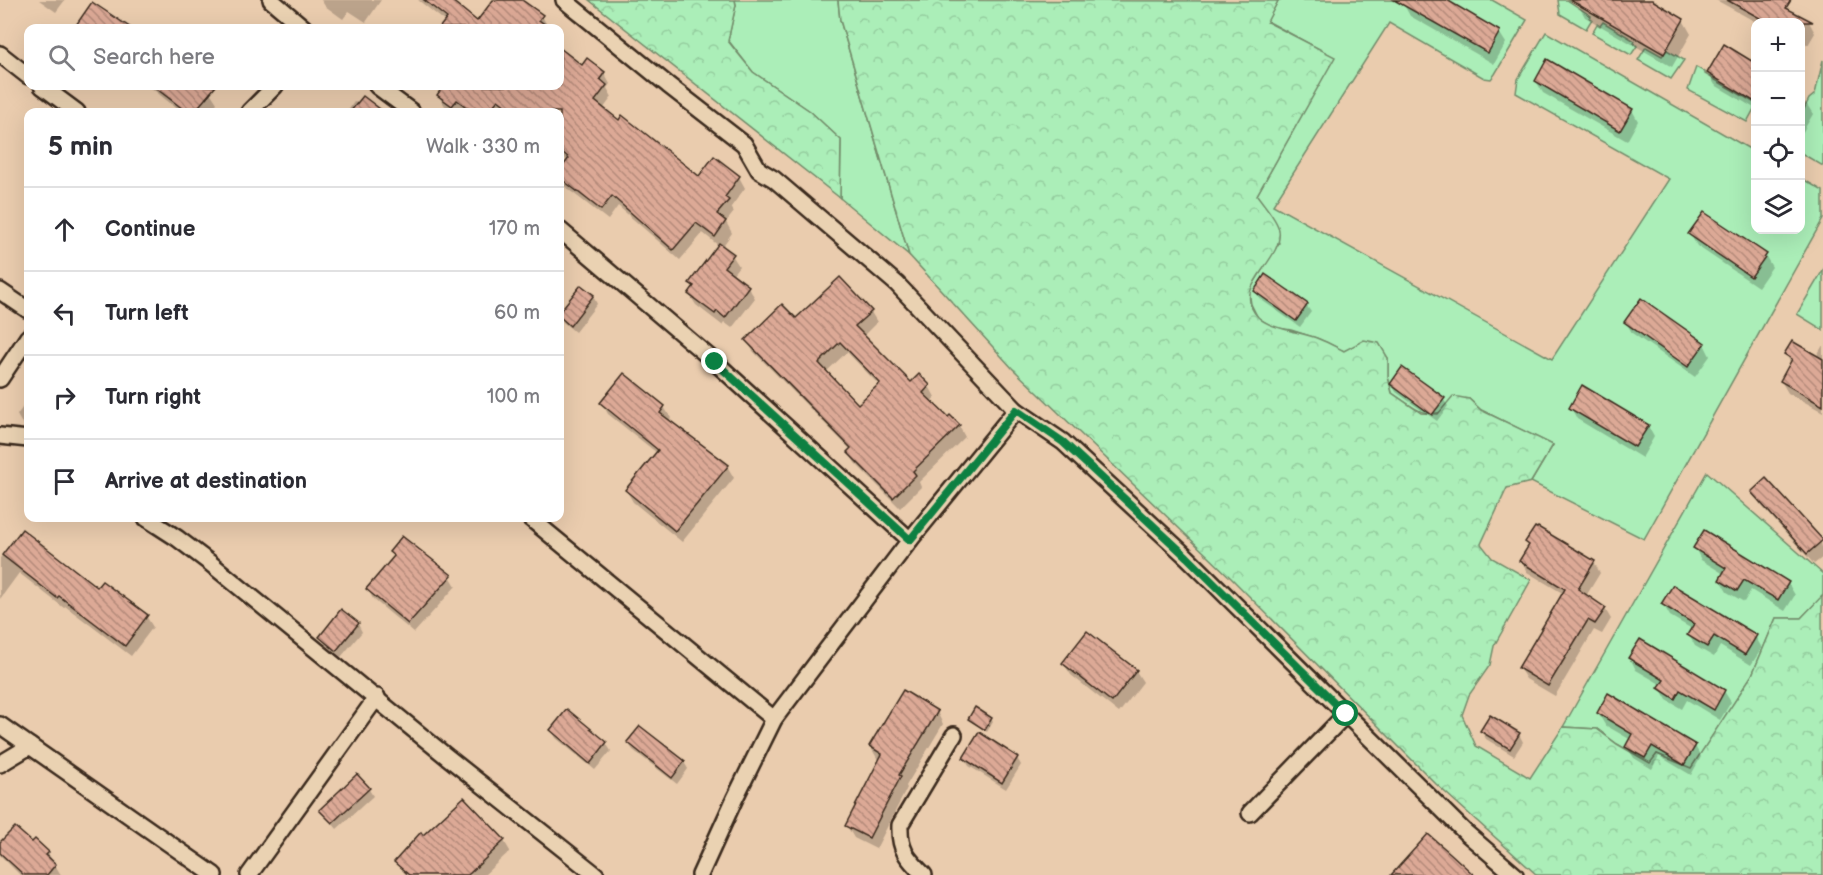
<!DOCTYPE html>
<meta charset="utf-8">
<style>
body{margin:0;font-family:"Balsamiq Sans",sans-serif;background:#f2f2f3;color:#2b2b33}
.controls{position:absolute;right:18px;top:18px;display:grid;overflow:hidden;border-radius:12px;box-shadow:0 6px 24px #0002}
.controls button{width:54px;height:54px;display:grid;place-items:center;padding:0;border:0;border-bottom:2px solid #e1e1e2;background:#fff;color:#2b2b33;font:30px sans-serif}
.stop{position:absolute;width:18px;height:18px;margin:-14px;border:4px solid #0b8043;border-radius:50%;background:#fff}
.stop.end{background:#0b8043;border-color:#fff;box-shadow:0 2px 6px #0008}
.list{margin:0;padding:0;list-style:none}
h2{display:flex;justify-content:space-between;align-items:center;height:78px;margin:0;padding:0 24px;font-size:26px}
h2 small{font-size:20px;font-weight:400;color:#7c7c81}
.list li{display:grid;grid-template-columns:39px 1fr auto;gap:18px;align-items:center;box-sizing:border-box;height:84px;padding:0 24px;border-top:2px solid #e1e1e2}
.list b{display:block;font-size:22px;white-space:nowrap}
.list em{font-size:20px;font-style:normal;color:#7c7c81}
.icon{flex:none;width:33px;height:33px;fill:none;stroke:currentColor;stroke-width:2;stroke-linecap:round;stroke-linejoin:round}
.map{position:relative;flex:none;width:1823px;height:875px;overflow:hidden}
.search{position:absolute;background:#fff;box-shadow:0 6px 24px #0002;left:24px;top:24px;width:540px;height:66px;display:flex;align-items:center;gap:15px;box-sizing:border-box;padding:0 21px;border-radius:12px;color:#7c7c81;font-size:22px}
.panel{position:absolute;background:#fff;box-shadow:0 6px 24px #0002;left:24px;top:108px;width:540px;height:414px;border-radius:12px}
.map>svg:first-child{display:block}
</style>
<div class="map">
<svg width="1823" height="875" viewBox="0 0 1823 875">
<defs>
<pattern id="forest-crowns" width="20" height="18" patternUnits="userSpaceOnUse" patternTransform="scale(1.5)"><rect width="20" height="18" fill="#abeeb8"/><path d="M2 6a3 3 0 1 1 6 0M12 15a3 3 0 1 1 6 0" fill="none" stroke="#94cc9e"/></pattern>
<pattern id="building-back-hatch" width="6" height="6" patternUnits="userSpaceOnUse" patternTransform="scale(1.5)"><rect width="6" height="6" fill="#dca996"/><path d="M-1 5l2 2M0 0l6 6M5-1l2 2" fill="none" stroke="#b48a7a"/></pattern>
</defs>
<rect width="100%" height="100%" fill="#eaccae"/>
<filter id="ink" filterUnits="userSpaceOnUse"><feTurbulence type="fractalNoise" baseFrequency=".0167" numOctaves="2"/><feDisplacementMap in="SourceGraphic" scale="12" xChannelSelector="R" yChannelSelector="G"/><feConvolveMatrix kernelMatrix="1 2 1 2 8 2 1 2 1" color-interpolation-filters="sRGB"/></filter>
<g filter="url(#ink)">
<!-- grass -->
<g fill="#abeeb8" stroke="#738c6b" stroke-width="1.5">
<polygon points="735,0 838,0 840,20 909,255 840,198 841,140 810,111 753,72 728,40 736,5"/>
<path d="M1277,0H1492L1527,20L1495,74L1491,79L1484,78L1389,23L1273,205L1552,359L1669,179L1516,93L1518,79L1546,32L1755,152L1756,230H1800L1801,178L1823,191V219L1644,539L1531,482L1553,445L1481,410L1469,399C1427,420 1430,419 1392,393L1388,377V358L1353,347L1344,351L1319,339L1291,330L1273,327L1258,318L1251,304L1249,291L1279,243L1257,195L1334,57L1267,21L1278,1Z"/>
<polygon points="1558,0 1567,0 1591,16 1590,18 1592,19 1586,29 1560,14"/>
<polygon points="1603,22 1635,41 1634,43 1637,46 1631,55 1592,33 1597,24 1600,26"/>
<polygon points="1646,47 1662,56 1667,50 1684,60 1671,79 1638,60"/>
<polygon points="1823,60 1823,166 1801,153 1801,115 1809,99 1815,94"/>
<polygon points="1696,67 1705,72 1705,74 1755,103 1755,107 1747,122 1688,90"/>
<polygon points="1823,270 1823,330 1797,314"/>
<polygon points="1707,472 1823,574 1823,596 1801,618 1776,618 1752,675 1691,769 1657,754 1651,764 1617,744 1597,729 1563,727"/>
</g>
<!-- forest -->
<g fill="url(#forest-crowns)" stroke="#738c6b" stroke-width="1.5">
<polygon points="589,0 735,0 736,5 728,41 753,72 810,111 841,140 840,198"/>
<path d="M838,0L1278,1L1267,22L1335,57L1257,195C1264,205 1277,219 1279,230C1284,262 1229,286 1258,317C1269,329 1303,332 1319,339C1327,342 1336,347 1344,351L1364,340L1379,343L1388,358V377L1392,393L1421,413L1438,414L1453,396L1469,399L1481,410L1553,445L1531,482L1507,488L1481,544L1492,558L1531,580L1494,646L1490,665L1469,695L1462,715L1476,746L1530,778L1563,727L1597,729L1617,744L1650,763L1657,754L1691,768L1752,675L1776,618H1801L1822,596L1823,875H1537L1436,784L1231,578L1013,369L909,255L840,20Z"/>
</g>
<!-- shadow -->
<g fill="#0003" fill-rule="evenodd">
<polygon points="39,0 65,0 56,12"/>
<polygon points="321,0 381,0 366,22 349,11 343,19 325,6"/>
<polygon points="418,0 449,0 478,23 495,0 520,0 542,16 548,27 440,28 446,22"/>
<polygon points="1406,0 1444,0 1499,32 1506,43 1494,64 1410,16 1404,5"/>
<polygon points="1579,0 1657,0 1655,4 1683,20 1691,34 1672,67 1585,17 1577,3"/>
<polygon points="1716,0 1778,0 1787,5 1791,12 1809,22 1815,33 1808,45 1800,40 1800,22 1756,22"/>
<polygon points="92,4 128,28 76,28"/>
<polygon points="1724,46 1756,65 1756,109 1715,85 1708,73"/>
<polygon points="560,50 582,67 604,73 610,84 607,88 612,97 603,109 699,178 739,177 745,188 731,207 734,212 726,222 732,233 722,247 732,255 739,266 732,275 748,287 755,298 732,328 724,322 722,325 696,305 689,294 694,288 691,283 719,246 703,233 680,260 618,206 608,220 564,186 560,179 560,173 568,161 560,154 560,112 509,112 505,110 503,112 467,112 463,110 461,112 453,112 445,106 438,95 441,92 432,86 560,86"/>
<polygon points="1536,81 1632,110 1638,121 1627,141 1543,93"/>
<polygon points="149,86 203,86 210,92 217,103 209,112 181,112"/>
<polygon points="1800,99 1806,103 1813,114 1801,135"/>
<polygon points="354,102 379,110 380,112 347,112"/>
<polygon points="1690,234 1765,255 1772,267 1758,287 1697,246"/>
<polygon points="581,287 593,296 597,304 575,332 563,322 560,314"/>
<polygon points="1255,291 1306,305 1311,312 1300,327 1260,299"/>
<path d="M871,312L877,322L863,336L911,384L919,376L929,386L935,397L931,402L959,426L965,437L919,482L921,487L900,508L855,463L849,453L851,450L753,351L747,341L796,320ZM847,352L880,386L858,406L826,372Z"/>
<polygon points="1626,322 1704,344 1710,356 1695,377 1632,333"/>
<polygon points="1823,345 1823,412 1788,393 1781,381 1791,364 1786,354 1816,357"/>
<polygon points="1392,384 1443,399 1448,406 1437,421 1396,392"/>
<polygon points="28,400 28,427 21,422 17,415"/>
<polygon points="602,403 664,407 671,418 668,422 727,466 734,478 682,542 633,502 626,490 657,453 608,414"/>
<polygon points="1571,408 1648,426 1654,437 1642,458 1577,419"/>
<polygon points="1753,492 1821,541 1823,557 1814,564 1760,504"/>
<polygon points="22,531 97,589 146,616 153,627 131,656 65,606 64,608 19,573 0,599 0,558"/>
<polygon points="1704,532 1788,583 1795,595 1785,611 1751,590 1744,602 1727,592 1720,580 1724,574 1701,560 1695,548"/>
<polygon points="1527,542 1594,562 1600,573 1586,596 1605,609 1611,619 1602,634 1594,630 1555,696 1526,679 1519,668 1564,594 1527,572 1521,561 1530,547"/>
<polygon points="391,552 450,576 456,586 414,633 373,599 368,589 394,558"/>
<polygon points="1663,604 1755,636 1762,648 1751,665 1720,646 1714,657 1695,646 1689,635 1692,629 1670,616"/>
<polygon points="358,624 362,632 341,657 325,644 321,637"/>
<polygon points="1630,658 1724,691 1731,702 1720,720 1687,700 1682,709 1667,700 1660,688 1662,685 1636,670"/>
<polygon points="1064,664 1136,671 1143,682 1119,713 1071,675"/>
<polygon points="567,712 606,743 611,751 595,770 556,738 552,731"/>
<polygon points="937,712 943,724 906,786 907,788 876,849 854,838 847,826 881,760 877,758 870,746"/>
<polygon points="1598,713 1695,746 1701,757 1691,775 1659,756 1652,769 1634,758 1627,747 1631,740 1605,725"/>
<polygon points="969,719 991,719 993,722 987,732"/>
<polygon points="1482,732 1519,734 1523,742 1514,756 1486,739"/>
<polygon points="628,743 684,762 688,769 677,784 633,750"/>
<polygon points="964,758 1017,758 1021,765 1006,789 969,766"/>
<polygon points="368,788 373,796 337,829 321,810"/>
<polygon points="464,799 504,841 510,851 484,875 406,875 396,862"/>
<polygon points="32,844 48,853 61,875 20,875 0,855 0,845"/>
</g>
<!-- building -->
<g fill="url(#building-back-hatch)" stroke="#3b2a1e" stroke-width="1.5" fill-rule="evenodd">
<polygon points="424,0 451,0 477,21 493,0 522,0 543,15 539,20 550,28 439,28 447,18"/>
<polygon points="1394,0 1447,0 1500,31 1488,53"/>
<polygon points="1570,0 1652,0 1684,19 1664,54"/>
<polygon points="1727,0 1791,0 1786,8 1813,22 1767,22"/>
<polygon points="92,2 131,28 74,28"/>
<polygon points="1724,44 1755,63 1755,102 1707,73"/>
<polygon points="560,48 582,65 587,58 605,72 600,79 607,85 595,101 619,120 622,115 699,176 714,156 740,176 725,197 729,200 717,214 726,221 715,237 696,223 673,250 612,196 601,210 560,178 560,170 569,158 560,150 560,112 514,112 498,100 488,112 473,112 457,100 452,106 437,95 442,88 438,86 560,86"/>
<polygon points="1547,59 1633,109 1620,131 1535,81"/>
<polygon points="153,86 216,86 194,112 187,112"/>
<polygon points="363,96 384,112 350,112"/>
<polygon points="1704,212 1767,254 1751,277 1688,234"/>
<polygon points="719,243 734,254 724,267 749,286 725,318 717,311 715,314 688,294 694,286 689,283"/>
<polygon points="1265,274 1308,304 1296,321 1254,291"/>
<path d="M840,277L872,311L855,326L911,382L919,374L930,385L923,393L948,417L950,415L960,425L913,471L916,475L893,498L847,452L851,448L745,340L782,304L796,318ZM840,342L880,383L858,404L819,363Z"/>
<polygon points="581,285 594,295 570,326 560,317 560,311"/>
<polygon points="1641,298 1705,343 1688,367 1624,322"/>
<polygon points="1792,341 1823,359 1823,406 1780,381 1792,359 1784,354"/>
<polygon points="1402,367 1445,398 1432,415 1390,384"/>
<polygon points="624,373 665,406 660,413 729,465 675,531 625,490 658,450 600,403"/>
<polygon points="1582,385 1649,425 1635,447 1569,408"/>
<polygon points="1766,478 1823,540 1807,554 1751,492"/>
<polygon points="1535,527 1537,528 1538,527 1595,561 1578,589 1606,608 1595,624 1588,620 1548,686 1518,668 1565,589 1519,561 1529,545 1525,542"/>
<polygon points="22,529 97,587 102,581 148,615 125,646 59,596 57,598 2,555"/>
<polygon points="1704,530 1789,582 1778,600 1744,580 1737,591 1719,580 1726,568 1693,548"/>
<polygon points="402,536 452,575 408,624 366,589 394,556 389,552"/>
<polygon points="1673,585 1757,635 1745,655 1714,636 1707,647 1687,635 1694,624 1661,604"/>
<polygon points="341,609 359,623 336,651 319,637"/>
<polygon points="1087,631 1137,670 1112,702 1062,663"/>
<polygon points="1640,639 1725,690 1714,710 1680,690 1675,699 1658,688 1664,680 1628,658"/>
<polygon points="903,690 938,711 899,775 901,776 869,838 845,826 882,754 869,746"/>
<polygon points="1608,693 1696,745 1684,765 1652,746 1645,758 1625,747 1632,734 1597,713"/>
<polygon points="975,707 992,718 985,730 968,719"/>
<polygon points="567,709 607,742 590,764 550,730"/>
<polygon points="1490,715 1520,733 1510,749 1480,731"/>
<polygon points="640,726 685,761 672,778 627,742"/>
<polygon points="979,732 1018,757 1002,783 963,758"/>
<polygon points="357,774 370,788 332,823 319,810"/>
<polygon points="464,797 505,840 468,875 409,875 394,862 421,832 423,835"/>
<polygon points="15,827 32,842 35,839 49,852 46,855 56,864 47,875 24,875 0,853 0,842"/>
<polygon points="1428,834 1450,853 1474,875 1391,875"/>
</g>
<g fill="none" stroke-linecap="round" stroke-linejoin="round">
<defs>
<g id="street">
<polyline points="271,0 304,28"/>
<polyline points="564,0 668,85 744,144 759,170 774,179 897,284 1016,410 1063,442 1187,557 1465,832 1515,875"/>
<polyline points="0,54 28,76"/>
<polyline points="42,86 77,112"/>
<polyline points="377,86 412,112"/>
<polyline points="249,112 275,86"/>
<polyline points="560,230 715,362 910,540"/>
<polyline points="0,291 28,310"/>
<polyline points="0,379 28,337"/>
<polyline points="0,436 28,439"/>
<polyline points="146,518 177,538 210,563 446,756 596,875"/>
<polyline points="530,518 774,719"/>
<polyline points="0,725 214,875"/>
<polyline points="0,764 30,746"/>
<polyline points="1250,813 1346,714"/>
<polyline points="249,875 377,697"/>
<polyline points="700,875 735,798 774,719 910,540 1016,410"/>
<path d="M924,875C907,858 899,850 900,825L954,735"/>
</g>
</defs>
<!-- street casing -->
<use href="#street" stroke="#3b2a1e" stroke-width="20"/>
<!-- street -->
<use href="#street" stroke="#ead2b2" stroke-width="15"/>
</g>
</g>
<g fill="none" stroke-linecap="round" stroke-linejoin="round" filter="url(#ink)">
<!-- route -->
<polyline stroke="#0b8043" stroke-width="8" points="715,362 910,540 1016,410 1063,442 1187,557 1346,714"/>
</g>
</svg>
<div class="controls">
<button>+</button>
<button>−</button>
<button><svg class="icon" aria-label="locate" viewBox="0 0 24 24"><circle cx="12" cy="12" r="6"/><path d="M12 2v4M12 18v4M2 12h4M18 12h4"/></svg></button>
<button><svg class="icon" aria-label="layers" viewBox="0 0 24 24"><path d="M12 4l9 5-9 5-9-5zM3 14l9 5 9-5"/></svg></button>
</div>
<div class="stop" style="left:1346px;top:714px"></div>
<div class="stop end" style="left:715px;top:362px"></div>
<div class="search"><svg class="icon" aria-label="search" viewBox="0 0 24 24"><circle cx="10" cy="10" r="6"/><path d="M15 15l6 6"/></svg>Search here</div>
<section class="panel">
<h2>5 min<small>Walk · 330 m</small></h2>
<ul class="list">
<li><svg class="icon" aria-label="ahead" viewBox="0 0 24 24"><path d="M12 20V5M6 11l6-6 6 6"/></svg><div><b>Continue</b></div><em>170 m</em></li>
<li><svg class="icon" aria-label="left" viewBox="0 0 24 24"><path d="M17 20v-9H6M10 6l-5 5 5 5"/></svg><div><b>Turn left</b></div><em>60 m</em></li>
<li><svg class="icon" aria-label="right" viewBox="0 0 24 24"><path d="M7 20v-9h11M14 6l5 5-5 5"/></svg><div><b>Turn right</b></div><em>100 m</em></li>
<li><svg class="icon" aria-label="arrive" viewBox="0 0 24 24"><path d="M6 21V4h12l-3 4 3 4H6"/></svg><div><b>Arrive at destination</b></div></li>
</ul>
</section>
</div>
